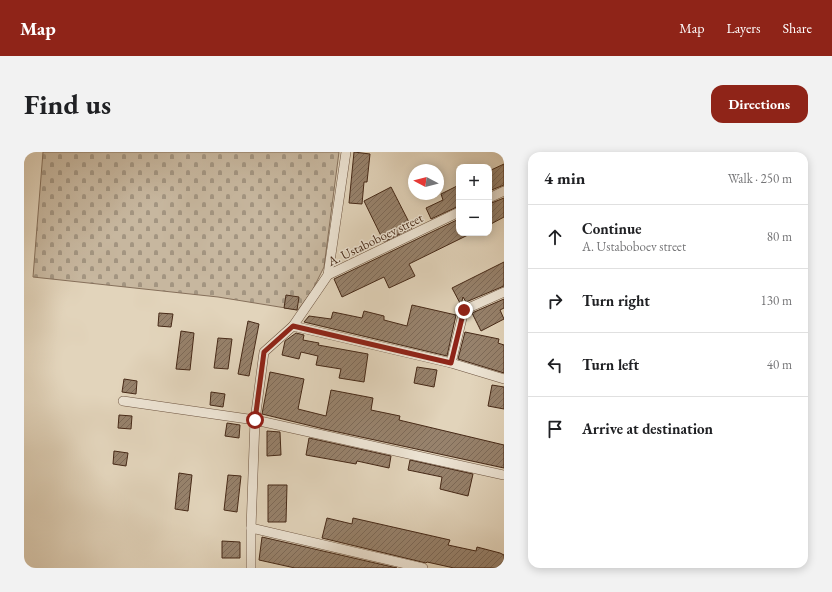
<!DOCTYPE html>
<meta charset="utf-8">
<style>
body{margin:0;font-family:"EB Garamond",serif;background:#f2f2f2;color:#202124}
.controls{position:absolute;right:12px;top:12px;display:grid;overflow:hidden;border-radius:8px;box-shadow:0 2px 10px #0003}
.controls button{width:36px;height:36px;display:grid;place-items:center;padding:0;border:0;border-bottom:1px solid #e0e0e0;background:#fff;color:#202124;font:20px sans-serif}
.compass{position:absolute;left:384px;top:12px;width:36px;height:36px;border-radius:50%;background:#fff;box-shadow:0 2px 10px #0003;rotate:277deg}
.stop{position:absolute;width:12px;height:12px;margin:-9px;border:3px solid #8f2418;border-radius:50%;background:#fff}
.stop.end{background:#8f2418;border-color:#fff;box-shadow:0 1px 4px #0008}
.list{margin:0;padding:0;list-style:none}
h2{display:flex;justify-content:space-between;align-items:center;height:52px;margin:0;padding:0 16px;font-size:17px}
h2 small{font-size:13px;font-weight:400;color:#757577}
.list li{display:grid;grid-template-columns:26px 1fr auto;gap:12px;align-items:center;box-sizing:border-box;height:64px;padding:0 16px;border-top:1px solid #e0e0e0}
.list b{display:block;font-size:15px;white-space:nowrap}
.list p{margin:0;font-size:13px;white-space:nowrap;color:#757577}
.list em{font-size:13px;font-style:normal;color:#757577}
.icon{flex:none;width:22px;height:22px;fill:none;stroke:currentColor;stroke-width:2;stroke-linecap:round;stroke-linejoin:round}
.map{position:relative;flex:none;width:480px;height:416px;overflow:hidden;border-radius:12px}
header{display:flex;align-items:center;gap:24px;box-sizing:border-box;height:56px;padding:0 20px;background:#8f2418;color:#fff}
header strong{font-size:19px}
nav{display:flex;gap:22px;margin-inline-start:auto;font-size:14px}
.intro{display:flex;align-items:center;justify-content:space-between;box-sizing:border-box;height:96px;padding:0 24px}
h1{margin:0;font-size:28px}
.button{padding:10px 18px;border-radius:12px;background:#8f2418;color:#fff;font-size:14px;font-weight:700}
main{display:flex;gap:24px;padding:0 24px}
aside{flex:1;background:#fff;border-radius:12px;box-shadow:0 2px 10px #0003}
.map>svg:first-child{display:block}
</style>
<header>
<strong>Map</strong>
<nav><a>Map</a><a>Layers</a><a>Share</a></nav>
</header>
<div class="intro"><h1>Find us</h1><a class="button">Directions</a></div>
<main>
<div class="map">
<svg width="480" height="416" viewBox="0 0 480 416">
<defs>
<pattern id="cemetery-stones" width="16" height="16" patternUnits="userSpaceOnUse"><rect width="16" height="16" fill="#c7b79f"/><path d="M2 7V4a2 2 0 0 1 4 0v3zM10 15v-3a2 2 0 0 1 4 0v3z" fill="#a39581"/></pattern>
<pattern id="building-hatch" width="6" height="6" patternUnits="userSpaceOnUse"><rect width="6" height="6" fill="#97826c"/><path d="M-1 1l2-2M0 6l6-6M5 7l2-2" fill="none" stroke="#7d6a58"/></pattern>
</defs>
<rect width="100%" height="100%" fill="#e2d4bb"/>
<filter id="stains"><feTurbulence type="fractalNoise" baseFrequency=".005" numOctaves="4"/><feColorMatrix values="0 0 0 0 .2 0 0 0 0 .09 0 0 0 0 .02 0 0 0 .5 -.17"/></filter>
<radialGradient id="worn" r=".72"><stop offset=".6" stop-color="#630" stop-opacity="0"/><stop offset="1" stop-color="#630" stop-opacity=".3"/></radialGradient>
<!-- cemetery -->
<polygon fill="url(#cemetery-stones)" stroke="#86705b" points="19,0 315,0 300,115 288,139 274,158 194,145 9,125"/>
<!-- building -->
<g fill="url(#building-hatch)" stroke="#462917">
<polygon points="330,0 346,2 343,30 340,30 338,52 325,51"/>
<polygon points="480,12 480,33 465,39 465,19"/>
<polygon points="435,33 435,54 407,67 402,56 419,48 417,42"/>
<polygon points="367,35 388,76 360,90 340,49"/>
<polygon points="480,46 480,65 465,73 465,52"/>
<polygon points="435,67 435,81 448,81 385,112 391,124 365,136 360,125 318,145 310,127"/>
<polygon points="480,110 480,134 442,150 439,145 437,153 428,136"/>
<polygon points="262,143 275,145 273,158 260,156"/>
<polygon points="480,147 480,156 476,158 480,167 457,179 448,161"/>
<polygon points="388,153 432,163 423,204 280,170 285,164 307,167 309,160 338,166 340,159 360,164 360,168 383,174"/>
<polygon points="135,161 149,162 147,175 134,174"/>
<polygon points="224,169 235,172 225,224 214,222"/>
<polygon points="157,179 170,181 166,218 152,217"/>
<polygon points="441,180 475,187 474,191 480,193 480,221 434,207"/>
<polygon points="272,181 280,183 279,188 295,191 294,193 344,202 340,230 315,226 317,217 292,213 294,204 277,200 275,207 258,203 261,189"/>
<polygon points="194,186 208,187 204,217 190,216"/>
<polygon points="393,215 413,218 410,235 390,231"/>
<polygon points="246,220 280,227 274,257 302,264 307,238 349,246 347,258 376,264 375,268 480,293 480,316 300,277 238,262"/>
<polygon points="100,227 113,229 112,242 98,240"/>
<polygon points="468,233 480,235 480,257 464,254"/>
<polygon points="187,240 201,242 199,255 186,253"/>
<polygon points="95,263 108,264 107,277 94,276"/>
<polygon points="203,271 216,273 215,286 201,284"/>
<polygon points="243,279 256,280 257,303 243,304"/>
<polygon points="285,286 367,304 365,316 333,309 332,312 282,303"/>
<polygon points="90,299 104,301 102,314 89,312"/>
<polygon points="386,308 449,322 444,344 416,337 418,325 384,318"/>
<polygon points="155,321 168,323 164,359 151,357"/>
<polygon points="204,323 217,324 213,360 200,358"/>
<polygon points="244,333 263,333 262,370 244,370"/>
<polygon points="303,366 328,372 329,366 426,388 424,393 452,399 453,395 476,401 480,403 480,416 430,416 403,410 402,411 298,386"/>
<polygon points="238,385 373,416 271,416 235,408"/>
<polygon points="198,389 216,390 216,406 198,406"/>
</g>
<g fill="none" stroke-linecap="round" stroke-linejoin="round">
<defs>
<g id="minor">
<polyline points="465,46 480,39"/>
<polyline points="304,123 322,0"/>
<polyline points="269,174 427,211 480,227"/>
<polyline points="427,211 440,158 480,140"/>
<polyline points="99,249 231,268 480,323"/>
<polyline points="227,376 399,416"/>
<polyline points="227,416 227,376 231,268 240,200 269,174 304,123 435,60"/>
</g>
</defs>
<!-- minor casing -->
<use href="#minor" stroke="#6d5440" stroke-width="10"/>
<!-- minor -->
<use href="#minor" stroke="#ece3d3" stroke-width="9"/>
</g>
<g fill="none" stroke-linecap="round" stroke-linejoin="round">
<!-- route -->
<polyline stroke="#8f2418" stroke-width="5" points="231,268 240,200 269,174 427,211 440,158"/>
</g>
<g text-anchor="middle" stroke-width="3" stroke-linejoin="round" paint-order="stroke">
<!-- street labels -->
<g font-size="13" fill="#462917" stroke="#ece3d3">
<text transform="translate(351 87) rotate(-26)" y="5">A. Ustaboboev street</text>
</g>
</g>
<rect width="100%" height="100%" filter="url(#stains)"/>
<rect width="100%" height="100%" fill="url(#worn)"/>
</svg>
<div class="controls">
<button>+</button>
<button>−</button>
</div>
<svg class="compass" viewBox="-18 -18 36 36"><path d="M0-13l5 13h-10z" fill="#e53935"/><path d="M0 13l5-13h-10z" fill="#757577"/></svg>
<div class="stop" style="left:231px;top:268px"></div>
<div class="stop end" style="left:440px;top:158px"></div>
</div>
<aside>
<h2>4 min<small>Walk · 250 m</small></h2>
<ul class="list">
<li><svg class="icon" aria-label="ahead" viewBox="0 0 24 24"><path d="M12 20V5M6 11l6-6 6 6"/></svg><div><b>Continue</b><p>A. Ustaboboev street</p></div><em>80 m</em></li>
<li><svg class="icon" aria-label="right" viewBox="0 0 24 24"><path d="M7 20v-9h11M14 6l5 5-5 5"/></svg><div><b>Turn right</b></div><em>130 m</em></li>
<li><svg class="icon" aria-label="left" viewBox="0 0 24 24"><path d="M17 20v-9H6M10 6l-5 5 5 5"/></svg><div><b>Turn left</b></div><em>40 m</em></li>
<li><svg class="icon" aria-label="arrive" viewBox="0 0 24 24"><path d="M6 21V4h12l-3 4 3 4H6"/></svg><div><b>Arrive at destination</b></div></li>
</ul>
</aside>
</main>
